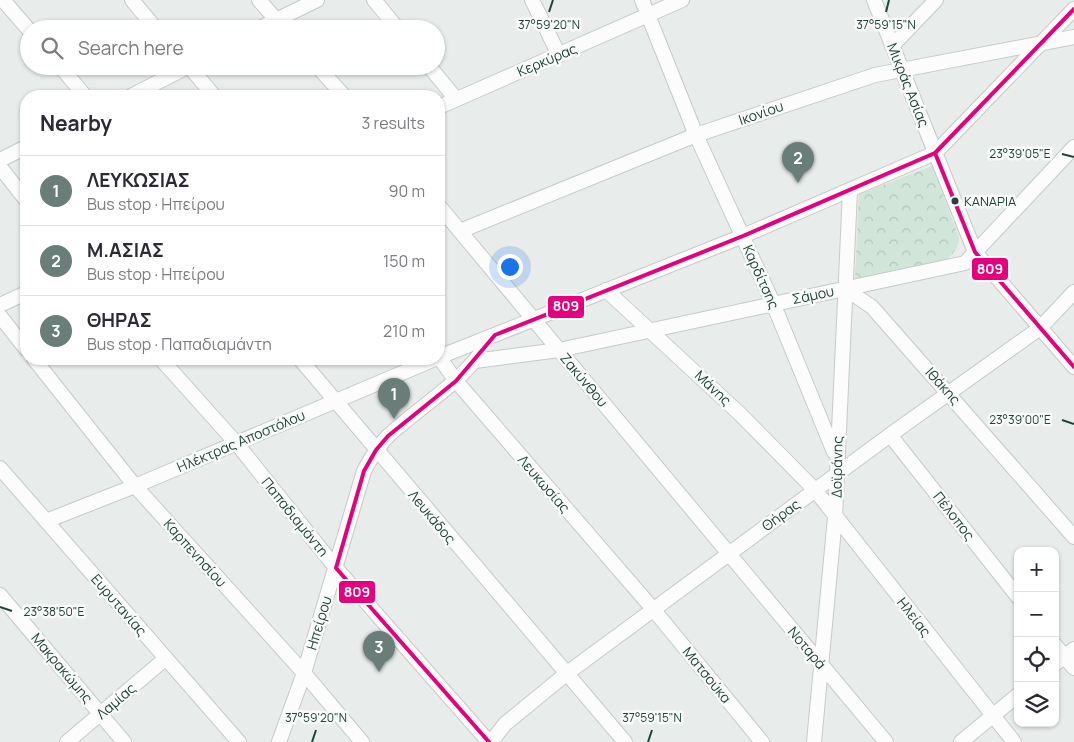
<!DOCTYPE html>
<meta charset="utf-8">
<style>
body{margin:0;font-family:Manrope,sans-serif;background:#f7f7f7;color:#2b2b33}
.controls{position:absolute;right:15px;bottom:15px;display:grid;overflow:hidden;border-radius:10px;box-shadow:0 1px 4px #0004}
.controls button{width:45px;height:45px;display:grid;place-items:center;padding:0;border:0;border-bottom:1px solid #e1e1e2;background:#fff;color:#2b2b33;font:25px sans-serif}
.you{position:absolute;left:509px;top:266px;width:18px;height:18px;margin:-12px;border:4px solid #fff;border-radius:50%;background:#1a73e8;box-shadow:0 0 0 8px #1a73e833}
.badge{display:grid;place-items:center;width:32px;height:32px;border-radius:50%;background:#697e78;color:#fff;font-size:16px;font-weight:700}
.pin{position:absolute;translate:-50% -41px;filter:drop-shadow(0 1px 2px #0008)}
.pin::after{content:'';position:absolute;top:26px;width:18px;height:15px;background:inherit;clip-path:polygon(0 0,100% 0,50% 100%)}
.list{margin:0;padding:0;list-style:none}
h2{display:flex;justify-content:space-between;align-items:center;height:65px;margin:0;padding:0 20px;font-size:21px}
h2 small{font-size:16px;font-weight:400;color:#7c7c81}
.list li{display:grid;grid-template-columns:32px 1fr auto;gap:15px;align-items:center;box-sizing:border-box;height:70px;padding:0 20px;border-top:1px solid #e1e1e2}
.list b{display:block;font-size:19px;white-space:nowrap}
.list p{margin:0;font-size:16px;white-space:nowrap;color:#7c7c81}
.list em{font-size:16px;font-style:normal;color:#7c7c81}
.icon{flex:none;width:28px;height:28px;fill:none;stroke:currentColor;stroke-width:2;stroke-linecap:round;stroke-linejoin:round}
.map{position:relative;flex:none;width:1074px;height:742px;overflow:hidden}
.search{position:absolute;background:#fff;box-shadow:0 1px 4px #0004;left:20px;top:20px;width:425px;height:55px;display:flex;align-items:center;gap:12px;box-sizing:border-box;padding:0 18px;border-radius:28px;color:#7c7c81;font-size:19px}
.panel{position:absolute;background:#fff;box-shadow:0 1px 4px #0004;left:20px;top:90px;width:425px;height:275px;border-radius:20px}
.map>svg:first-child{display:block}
</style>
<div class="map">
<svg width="1074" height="742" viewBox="0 0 1074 742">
<defs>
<pattern id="forest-crowns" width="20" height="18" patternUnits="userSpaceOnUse" patternTransform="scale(1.25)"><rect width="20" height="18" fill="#d1e6d8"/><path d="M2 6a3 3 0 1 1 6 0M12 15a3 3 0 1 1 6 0" fill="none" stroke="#b3c6ba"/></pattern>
</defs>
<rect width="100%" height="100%" fill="#e8edeb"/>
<!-- forest -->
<path fill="url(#forest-crowns)" d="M932,166L959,237C960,248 950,259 940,263L855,279L859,194Z"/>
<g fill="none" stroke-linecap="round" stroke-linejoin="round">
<defs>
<g id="street">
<polyline points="3,0 29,30"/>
<polyline points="132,0 156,29"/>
<polyline points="259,0 284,29"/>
<polyline points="374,0 398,29"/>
<polyline points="532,0 559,55"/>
<polyline points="642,0 696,135 773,303 834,452"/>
<polyline points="874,0 975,252 1074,367"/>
<polyline points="258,29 317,0"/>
<polyline points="892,46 936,0"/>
<polyline points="60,66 85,96"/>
<polyline points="317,66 344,96"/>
<polyline points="429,66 456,99"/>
<polyline points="131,96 189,66 214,96"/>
<polyline points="439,107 682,0"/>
<polyline points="0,160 26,147"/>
<polyline points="0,167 26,200"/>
<polyline points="439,206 886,742"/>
<polyline points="460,231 696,135 875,75 1074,37"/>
<polyline points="844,288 872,307 1074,537"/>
<polyline points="606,290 740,414 815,490 1014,742"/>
<polyline points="0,305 26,293"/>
<polyline points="0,316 26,349"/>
<polyline points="439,357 743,236 935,153 1074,9"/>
<polyline points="439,357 456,381 653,609 762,742"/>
<polyline points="34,359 135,486 304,673 362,742"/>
<polyline points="161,359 237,444 336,568 489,742"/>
<polyline points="300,359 625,742"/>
<polyline points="475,361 559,350 965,263 1074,147"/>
<polyline points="890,435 1018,597"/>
<polyline points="0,468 239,742"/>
<polyline points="46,521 135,486 435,359"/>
<polyline points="0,595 124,742"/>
<polyline points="1055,645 1074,668"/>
<polyline points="1055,664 1074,649"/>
<polyline points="67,742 165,659"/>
<path d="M279,742L304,673L364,471C371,458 378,446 388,436C418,408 455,387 480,354"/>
<polyline points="491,742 505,724 566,674 890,435 1040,328 1074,292"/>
<polyline points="814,742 835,517 850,191"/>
<polyline points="961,742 1018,695"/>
</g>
</defs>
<!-- street casing -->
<use href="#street" stroke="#c5cac8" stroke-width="16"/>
<!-- street -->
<use href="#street" stroke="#fcfcfc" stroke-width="14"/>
<defs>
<g id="bus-1">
<polyline points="935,153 975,252 1074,367"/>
<polyline points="489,742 336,568 364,471 376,450 388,436 456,381 495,335 743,236 935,153 1074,9"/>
</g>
</defs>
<!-- bus-1 casing -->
<use href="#bus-1" stroke="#f7fbf9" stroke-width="8"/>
<!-- bus-1 -->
<use href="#bus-1" stroke="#e5007d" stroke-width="4"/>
</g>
<!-- ticks -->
<path fill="none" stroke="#24423a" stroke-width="2" d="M549,12L553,0M886,12L889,0M1062,154L1074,157M1062,420L1074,424M0,607L12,611M312,742L316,730M648,742L652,730"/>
<!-- markers -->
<circle fill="#24423a" stroke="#f7fbf9" stroke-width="2" cx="955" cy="201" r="4.5"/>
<g text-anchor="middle" stroke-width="5" stroke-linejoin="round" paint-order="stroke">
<!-- bus labels -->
<g font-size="13" fill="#24423a" stroke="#f7fbf9" text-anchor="start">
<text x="964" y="206">ΚΑΝΑΡΙΑ</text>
</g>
<!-- street labels -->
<g font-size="14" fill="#24423a" stroke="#f7fbf9">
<text transform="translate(547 60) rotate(-23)" y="5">Κερκύρας</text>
<text transform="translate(908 85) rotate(68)" y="5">Μικράς Ασίας</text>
<text transform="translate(761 113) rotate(-19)" y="5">Ικονίου</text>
<text transform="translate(761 277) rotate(66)" y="5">Καρδίτσης</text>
<text transform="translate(813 295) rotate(-12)" y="5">Σάμου</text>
<text transform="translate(584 380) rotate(50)" y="5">Ζακύνθου</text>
<text transform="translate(943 386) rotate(48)" y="5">Ιθάκης</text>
<text transform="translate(713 388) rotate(43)" y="5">Μάνης</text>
<text transform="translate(241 441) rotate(-23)" y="5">Ηλέκτρας Αποστόλου</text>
<text transform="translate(837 467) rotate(-89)" y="5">Δοϊράνης</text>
<text transform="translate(544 484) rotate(49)" y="5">Λευκωσίας</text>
<text transform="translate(781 515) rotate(-36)" y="5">Θήρας</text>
<text transform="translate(954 516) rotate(52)" y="5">Πέλοπος</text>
<text transform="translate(295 517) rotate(51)" y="5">Παπαδιαμάντη</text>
<text transform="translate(432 517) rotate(50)" y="5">Λeυκάδος</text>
<text transform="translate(195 553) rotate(48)" y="5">Καρπενησίου</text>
<text transform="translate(119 605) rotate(49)" y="5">Ευρυτανίας</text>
<text transform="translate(914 617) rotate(52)" y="5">Ηλείας</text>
<text transform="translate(319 623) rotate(-73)" y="5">Ηπείρου</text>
<text transform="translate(807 648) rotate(50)" y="5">Νοταρά</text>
<text transform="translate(62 668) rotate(50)" y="5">Μακρακώμης</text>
<text transform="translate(707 675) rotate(51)" y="5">Ματσούκα</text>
<text transform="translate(116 701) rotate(-41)" y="5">Λαμίας</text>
</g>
</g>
<g font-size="12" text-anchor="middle" fill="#24423a" stroke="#f7fbf9" stroke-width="5" stroke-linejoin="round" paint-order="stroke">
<text x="549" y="29">37°59'20"N</text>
<text x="886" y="29">37°59'15"N</text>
<text x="1020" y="158">23°39'05"E</text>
<text x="1020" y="424">23°39'00"E</text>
<text x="54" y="616">23°38'50"E</text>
<text x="316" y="722">37°59'20"N</text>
<text x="652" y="722">37°59'15"N</text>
</g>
<g stroke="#f7fbf9" stroke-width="2">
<rect x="971" y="257" width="38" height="24" rx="5" fill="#e5007d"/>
<rect x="547" y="295" width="38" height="24" rx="5" fill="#e5007d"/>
<rect x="338" y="580" width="38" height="24" rx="5" fill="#e5007d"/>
</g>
<g font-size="14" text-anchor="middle" font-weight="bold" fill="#fff">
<text x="990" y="274">809</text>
<text x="566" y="311">809</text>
<text x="357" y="597">809</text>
</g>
</svg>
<div class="controls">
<button>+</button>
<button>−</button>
<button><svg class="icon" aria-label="locate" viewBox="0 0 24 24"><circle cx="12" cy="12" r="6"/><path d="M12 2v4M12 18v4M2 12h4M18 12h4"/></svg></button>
<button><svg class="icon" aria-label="layers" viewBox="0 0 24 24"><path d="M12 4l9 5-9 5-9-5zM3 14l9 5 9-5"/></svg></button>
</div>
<div class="you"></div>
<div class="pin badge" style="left:394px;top:419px">1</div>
<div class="pin badge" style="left:798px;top:183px">2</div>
<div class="pin badge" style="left:379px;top:672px">3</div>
<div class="search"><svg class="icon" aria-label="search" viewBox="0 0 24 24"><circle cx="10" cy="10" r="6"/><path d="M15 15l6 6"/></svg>Search here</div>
<section class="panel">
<h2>Nearby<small>3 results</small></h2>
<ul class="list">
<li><span class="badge">1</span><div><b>ΛΕΥΚΩΣΙΑΣ</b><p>Bus stop · Ηπείρου</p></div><em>90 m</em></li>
<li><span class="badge">2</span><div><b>Μ.ΑΣΙΑΣ</b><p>Bus stop · Ηπείρου</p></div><em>150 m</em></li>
<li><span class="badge">3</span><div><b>ΘΗΡΑΣ</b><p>Bus stop · Παπαδιαμάντη</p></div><em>210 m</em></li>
</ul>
</section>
</div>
